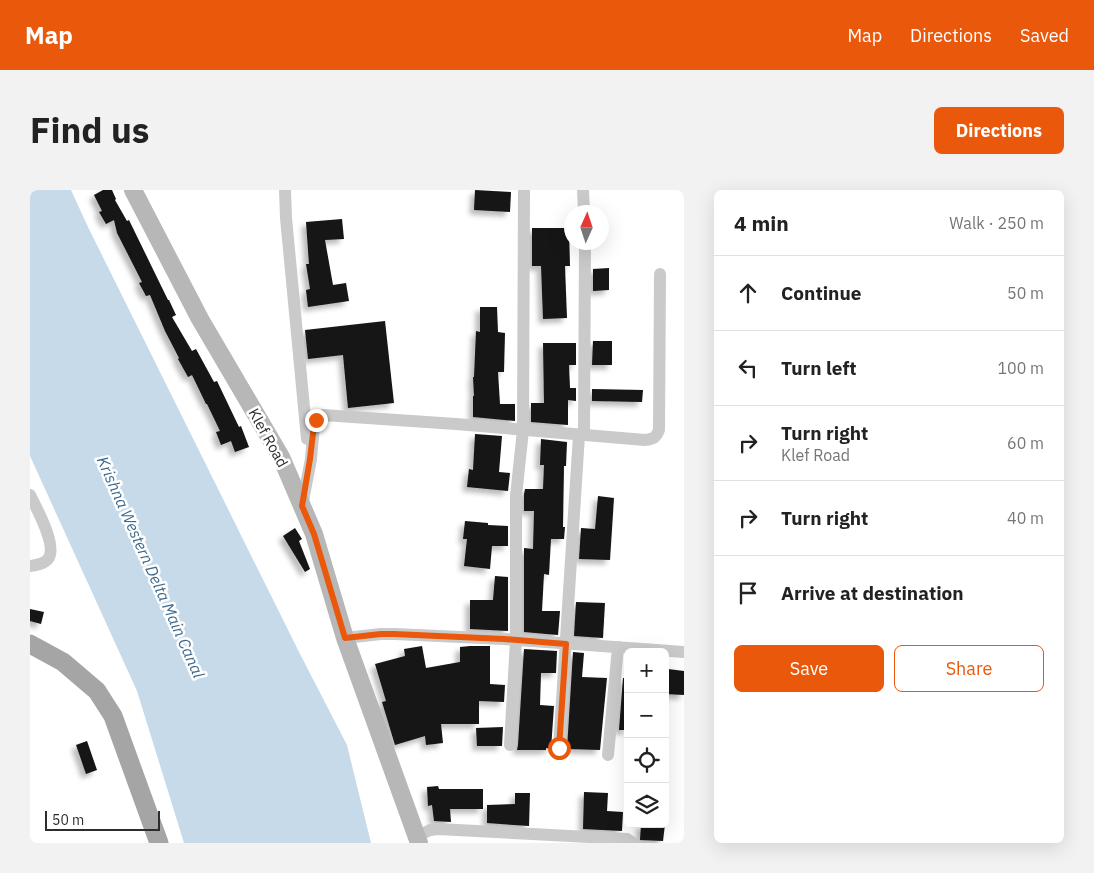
<!DOCTYPE html>
<meta charset="utf-8">
<style>
body{margin:0;font-family:"IBM Plex Sans",sans-serif;background:#f2f2f2;color:#222}
.controls{position:absolute;right:15px;bottom:15px;display:grid;overflow:hidden;border-radius:8px;box-shadow:0 5px 20px #0002}
.controls button{width:45px;height:45px;display:grid;place-items:center;padding:0;border:0;border-bottom:1px solid #e0e0e0;background:#fff;color:#222;font:25px sans-serif}
.compass{position:absolute;left:534px;top:15px;width:45px;height:45px;border-radius:50%;background:#fff;box-shadow:0 5px 20px #0002;rotate:3deg}
.scale{position:absolute;left:15px;bottom:12px;width:115px;box-sizing:border-box;padding-left:5px;border:2px solid #2d2d2d;border-top:0;font-size:14px;line-height:18px;white-space:nowrap;color:#2d2d2d;-webkit-text-stroke:4px #fff;paint-order:stroke}
.stop{position:absolute;width:15px;height:15px;margin:-11px;border:4px solid #ea580c;border-radius:50%;background:#fff}
.stop.end{background:#ea580c;border-color:#fff;box-shadow:0 1px 5px #0008}
.list{margin:0;padding:0;list-style:none}
h2{display:flex;justify-content:space-between;align-items:center;height:65px;margin:0;padding:0 20px;font-size:21px}
h2 small{font-size:16px;font-weight:400;color:#767676}
.list li{display:grid;grid-template-columns:32px 1fr auto;gap:15px;align-items:center;box-sizing:border-box;height:75px;padding:0 20px;border-top:1px solid #e0e0e0}
.list b{display:block;font-size:19px;white-space:nowrap}
.list p{margin:0;font-size:16px;white-space:nowrap;color:#767676}
.list em{font-size:16px;font-style:normal;color:#767676}
.actions{display:flex;gap:10px;padding:15px 20px}
.actions a{flex:1;padding:11px 0;border:1px solid #ea580c;border-radius:8px;text-align:center;font-size:18px;color:#ea580c}
.actions .main{background:#ea580c;color:#fff}
.icon{flex:none;width:28px;height:28px;fill:none;stroke:currentColor;stroke-width:2;stroke-linecap:round;stroke-linejoin:round}
.map{position:relative;flex:none;width:654px;height:653px;overflow:hidden;border-radius:8px}
header{display:flex;align-items:center;gap:30px;box-sizing:border-box;height:70px;padding:0 25px;background:#ea580c;color:#fff}
header strong{font-size:24px}
nav{display:flex;gap:28px;margin-inline-start:auto;font-size:18px}
.intro{display:flex;align-items:center;justify-content:space-between;box-sizing:border-box;height:120px;padding:0 30px}
h1{margin:0;font-size:35px}
.button{padding:12px 22px;border-radius:8px;background:#ea580c;color:#fff;font-size:18px;font-weight:700}
main{display:flex;gap:30px;padding:0 30px}
aside{flex:1;background:#fff;border-radius:8px;box-shadow:0 5px 20px #0002}
.map>svg:first-child{display:block}
</style>
<header>
<strong>Map</strong>
<nav><a>Map</a><a>Directions</a><a>Saved</a></nav>
</header>
<div class="intro"><h1>Find us</h1><a class="button">Directions</a></div>
<main>
<div class="map">
<svg width="654" height="653" viewBox="0 0 654 653">
<defs>
<filter id="shadow"><feDropShadow dx="-4.5" dy="4.5" stdDeviation="2.5" flood-color="#0004"/></filter>
</defs>
<rect width="100%" height="100%" fill="#fff"/>
<!-- water -->
<polygon fill="#c7daea" points="0,0 41,0 58,37 269,462 317,555 341,653 154,653 107,501 0,266"/>
<!-- building -->
<g fill="#141414" filter="url(#shadow)">
<polygon points="73,0 82,0 86,9 85,10 97,31 99,30 138,110 139,110 146,125 142,127 162,161 166,159 184,192 187,191 209,237 211,236 219,257 205,262 201,251 191,255 186,242 190,241 177,214 176,214 162,185 158,187 148,169 149,168 135,141 120,105 116,106 109,93 112,92 87,43 84,30 76,34 69,22 72,21 64,5"/>
<polygon points="445,0 481,2 480,22 444,20"/>
<polygon points="312,29 314,49 295,50 303,95 316,93 319,111 278,117 276,100 280,99 276,74 279,74 276,32"/>
<polygon points="502,38 539,38 540,76 535,76 537,128 513,129 511,76 502,76"/>
<polygon points="579,78 579,100 563,101 563,79"/>
<polygon points="450,117 467,117 468,142 475,143 474,182 468,182 470,214 485,214 485,231 443,227 443,206 444,206 443,187 444,187 446,141 450,142"/>
<polygon points="355,131 364,213 318,218 313,165 278,169 275,140"/>
<polygon points="563,151 582,151 582,175 562,175"/>
<polygon points="513,153 546,153 546,175 539,175 540,198 546,198 546,211 538,210 538,235 501,232 501,213 514,213"/>
<polygon points="562,199 613,200 612,212 562,211"/>
<polygon points="445,244 472,246 469,282 480,283 478,301 437,297 439,279 443,280"/>
<polygon points="511,249 537,252 536,276 534,276 533,337 535,337 534,349 521,349 519,385 514,384 512,421 530,421 528,445 494,442 494,358 503,359 504,321 494,321 494,304 495,299 513,299 514,275 510,275"/>
<polygon points="568,306 584,308 580,370 549,369 551,338 565,339"/>
<polygon points="435,331 458,333 458,335 478,336 478,356 462,356 460,379 434,376 437,349 433,349"/>
<polygon points="265,338 272,349 269,351 280,379 275,382 253,346"/>
<polygon points="465,386 478,387 478,441 440,439 440,410 463,410"/>
<polygon points="546,412 575,413 573,448 544,446"/>
<polygon points="0,419 14,422 11,434 0,431"/>
<polygon points="392,456 396,478 430,472 430,457 440,456 460,456 460,494 475,495 474,512 449,511 449,534 411,534 413,553 396,555 395,546 365,555 352,512 356,511 345,474 375,466 374,459"/>
<polygon points="494,459 527,461 526,483 511,483 510,515 524,516 521,559 516,558 516,560 487,560 488,555"/>
<polygon points="543,462 554,463 552,487 577,488 570,560 537,559"/>
<polygon points="638,479 654,481 654,505 635,504"/>
<polygon points="593,488 598,488 598,540 589,540"/>
<polygon points="473,537 472,556 447,556 446,538"/>
<polygon points="57,551 67,580 56,584 46,555"/>
<polygon points="408,596 409,599 453,599 453,619 420,619 421,632 404,631 402,615 398,616 397,597"/>
<polygon points="554,602 578,603 577,621 593,622 592,641 553,639"/>
<polygon points="485,603 500,603 499,636 457,633 457,615 485,614"/>
<polygon points="611,634 635,634 633,651 610,650"/>
</g>
<g fill="none" stroke-linecap="round" stroke-linejoin="round">
<!-- minor -->
<g stroke="#cacaca" stroke-width="12">
<polyline points="255,0 256,28 277,249"/>
<polyline points="553,0 554,22"/>
<polyline points="554,245 555,52"/>
<path d="M0,305C6,317 28,357 18,369C14,374 6,375 0,376"/>
<path d="M272,316L281,269L284,235C286,229 288,227 293,225L426,234L615,250C623,249 626,248 629,240L630,84"/>
<polyline points="315,448 351,444 365,444 474,449 654,462"/>
<polyline points="480,555 486,450 486,306 493,240 494,0"/>
<polyline points="529,558 549,245"/>
<polyline points="578,565 588,457"/>
<polyline points="386,647 400,640 408,639 597,649 603,653"/>
</g>
<!-- secondary -->
<polyline stroke="#b7b7b7" stroke-width="18" points="103,0 170,129 251,267 284,344 315,448 389,653"/>
<!-- primary -->
<polyline stroke="#a5a5a5" stroke-width="19" points="0,454 33,472 67,501 83,526 129,653"/>
</g>
<g fill="none" stroke-linecap="round" stroke-linejoin="round">
<!-- route -->
<polyline stroke="#ea580c" stroke-width="6" points="286,230 284,235 280,269 272,316 284,344 315,448 351,444 364,444 474,449 536,454 529,558"/>
</g>
<g text-anchor="middle" stroke-width="5" stroke-linejoin="round" paint-order="stroke">
<!-- street labels -->
<g font-size="15" fill="#2d2d2d" stroke="#fff">
<text transform="translate(238 248) rotate(61)" y="5">Klef Road</text>
</g>
<!-- water labels -->
<g font-size="16" font-style="italic" fill="#3e698c" stroke="#fff">
<text transform="translate(121 377) rotate(66)" y="6">Krishna Western Delta Main Canal</text>
</g>
</g>
</svg>
<div class="controls">
<button>+</button>
<button>−</button>
<button><svg class="icon" aria-label="locate" viewBox="0 0 24 24"><circle cx="12" cy="12" r="6"/><path d="M12 2v4M12 18v4M2 12h4M18 12h4"/></svg></button>
<button><svg class="icon" aria-label="layers" viewBox="0 0 24 24"><path d="M12 4l9 5-9 5-9-5zM3 14l9 5 9-5"/></svg></button>
</div>
<svg class="compass" viewBox="-18 -18 36 36"><path d="M0-13l5 13h-10z" fill="#e53935"/><path d="M0 13l5-13h-10z" fill="#767676"/></svg>
<div class="scale">50 m</div>
<div class="stop" style="left:529px;top:558px"></div>
<div class="stop end" style="left:286px;top:230px"></div>
</div>
<aside>
<h2>4 min<small>Walk · 250 m</small></h2>
<ul class="list">
<li><svg class="icon" aria-label="ahead" viewBox="0 0 24 24"><path d="M12 20V5M6 11l6-6 6 6"/></svg><div><b>Continue</b></div><em>50 m</em></li>
<li><svg class="icon" aria-label="left" viewBox="0 0 24 24"><path d="M17 20v-9H6M10 6l-5 5 5 5"/></svg><div><b>Turn left</b></div><em>100 m</em></li>
<li><svg class="icon" aria-label="right" viewBox="0 0 24 24"><path d="M7 20v-9h11M14 6l5 5-5 5"/></svg><div><b>Turn right</b><p>Klef Road</p></div><em>60 m</em></li>
<li><svg class="icon" aria-label="right" viewBox="0 0 24 24"><path d="M7 20v-9h11M14 6l5 5-5 5"/></svg><div><b>Turn right</b></div><em>40 m</em></li>
<li><svg class="icon" aria-label="arrive" viewBox="0 0 24 24"><path d="M6 21V4h12l-3 4 3 4H6"/></svg><div><b>Arrive at destination</b></div></li>
</ul>
<div class="actions"><a class="main">Save</a><a>Share</a></div>
</aside>
</main>
